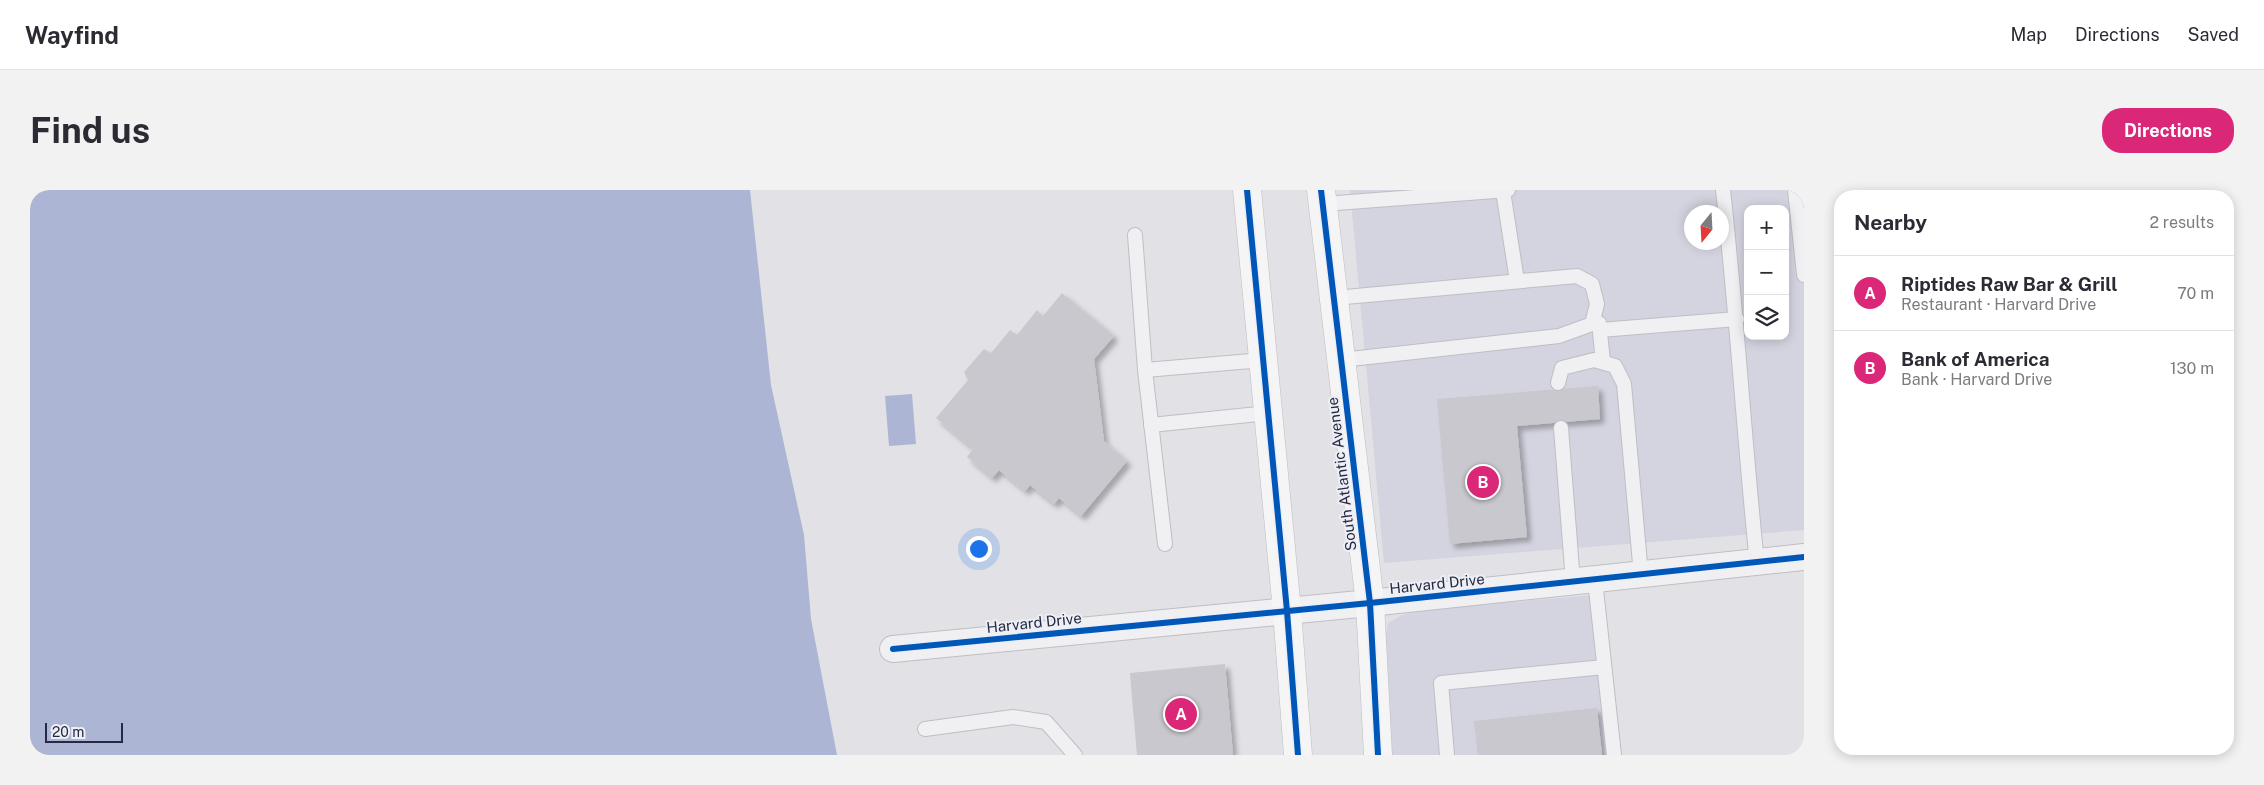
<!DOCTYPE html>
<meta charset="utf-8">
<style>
body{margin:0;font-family:"Public Sans",sans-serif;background:#f2f2f3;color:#2b2b33}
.controls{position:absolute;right:15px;top:15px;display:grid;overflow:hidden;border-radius:10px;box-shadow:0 2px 12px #0003}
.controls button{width:45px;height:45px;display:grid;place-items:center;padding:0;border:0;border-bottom:1px solid #e1e1e2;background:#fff;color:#2b2b33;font:25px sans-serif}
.compass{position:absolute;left:1654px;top:15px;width:45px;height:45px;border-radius:50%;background:#fff;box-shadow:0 2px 12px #0003;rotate:198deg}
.scale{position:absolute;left:15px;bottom:12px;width:78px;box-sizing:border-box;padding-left:5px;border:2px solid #262941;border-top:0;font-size:14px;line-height:18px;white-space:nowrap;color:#262941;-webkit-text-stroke:4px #edeff6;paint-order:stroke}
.you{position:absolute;left:948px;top:358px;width:18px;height:18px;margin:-12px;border:4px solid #fff;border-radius:50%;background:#1a73e8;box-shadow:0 0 0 8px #1a73e833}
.badge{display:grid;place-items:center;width:32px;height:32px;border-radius:50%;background:#db2777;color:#fff;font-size:16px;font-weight:700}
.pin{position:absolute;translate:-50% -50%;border:2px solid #fff;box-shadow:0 1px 5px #0006}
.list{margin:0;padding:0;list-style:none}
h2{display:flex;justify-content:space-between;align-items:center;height:65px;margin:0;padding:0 20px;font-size:21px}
h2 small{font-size:16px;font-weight:400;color:#7c7c81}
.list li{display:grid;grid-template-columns:32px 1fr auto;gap:15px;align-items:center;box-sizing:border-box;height:75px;padding:0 20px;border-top:1px solid #e1e1e2}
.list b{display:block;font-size:19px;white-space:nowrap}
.list p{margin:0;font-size:16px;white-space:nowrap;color:#7c7c81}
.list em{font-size:16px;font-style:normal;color:#7c7c81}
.icon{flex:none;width:28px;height:28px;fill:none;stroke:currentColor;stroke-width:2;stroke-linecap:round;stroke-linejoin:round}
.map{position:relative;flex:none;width:1774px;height:565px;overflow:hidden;border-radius:20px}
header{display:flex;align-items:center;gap:30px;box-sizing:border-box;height:70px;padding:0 25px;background:#fff;border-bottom:1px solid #e1e1e2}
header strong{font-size:24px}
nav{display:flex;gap:28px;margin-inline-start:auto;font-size:18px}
.intro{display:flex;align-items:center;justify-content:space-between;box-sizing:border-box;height:120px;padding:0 30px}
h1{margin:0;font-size:35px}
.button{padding:12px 22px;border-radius:20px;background:#db2777;color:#fff;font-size:18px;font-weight:700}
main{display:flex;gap:30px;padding:0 30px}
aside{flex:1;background:#fff;border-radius:20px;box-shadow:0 2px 12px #0003}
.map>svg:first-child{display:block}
</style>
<header>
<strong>Wayfind</strong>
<nav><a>Map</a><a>Directions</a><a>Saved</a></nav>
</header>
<div class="intro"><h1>Find us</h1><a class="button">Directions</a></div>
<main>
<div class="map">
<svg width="1774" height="565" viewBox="0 0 1774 565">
<defs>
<filter id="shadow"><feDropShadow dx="4.5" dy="4.5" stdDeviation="2.5" flood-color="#0004"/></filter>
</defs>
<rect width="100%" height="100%" fill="#e1e1e6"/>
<!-- built -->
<g fill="#d3d4df" fill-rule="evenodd">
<path d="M1320,0H1774V340L1354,373ZM1718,19H1755V146H1718ZM1662,22H1692V52H1662Z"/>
<polygon points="1564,405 1575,565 1362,565 1355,449 1358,433 1372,425 1391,420"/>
</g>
<!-- water -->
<g fill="#acb6d4">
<polygon points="0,0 720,0 741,195 774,345 781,429 807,565 0,565"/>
<polygon points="882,204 886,254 859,256 855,206"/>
</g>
<!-- building -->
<g fill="#c8c8ce" filter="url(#shadow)">
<polygon points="1032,103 1084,146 1064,169 1074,251 1097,271 1051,326 1029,308 1024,314 1000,295 995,301 969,280 962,288 937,267 943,259 906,228 938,190 934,182 954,159 961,163 980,140 987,145 1007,120 1013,126"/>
<polygon points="1568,196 1570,229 1487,236 1497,347 1420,354 1407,209"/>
<polygon points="1195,474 1203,565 1107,565 1100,483"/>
<polygon points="1567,518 1572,565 1448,565 1444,531"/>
</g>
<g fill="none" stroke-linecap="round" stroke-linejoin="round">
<defs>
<g id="service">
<path d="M1693,0C1707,124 1714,249 1727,373"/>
<polyline points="1765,0 1774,85"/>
<polyline points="1473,1 1487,91"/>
<polyline points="1293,14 1478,0"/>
<polyline points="1105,45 1115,180 1233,170"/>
<polyline points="1304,108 1547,86 1562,94 1567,114 1562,134 1529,146 1311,170"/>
<polyline points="1569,133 1573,172"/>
<polyline points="1570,140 1707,129"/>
<polyline points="1115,180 1135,354"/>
<polyline points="1528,193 1532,178 1564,170 1585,176 1594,194 1611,385"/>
<polyline points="1121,235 1238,223"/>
<polyline points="1531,238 1543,392"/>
<polyline points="1565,390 1584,565"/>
<polyline points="895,539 983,527 1016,532 1045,565"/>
<polyline points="1417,565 1411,493 1574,477"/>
</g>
<polyline id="minor" points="863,459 1340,413 1774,367"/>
<g id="primary">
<polyline points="1217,0 1257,421 1268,565"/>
<polyline points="1291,0 1340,413 1348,565"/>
</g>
</defs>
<!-- service casing -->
<use href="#service" stroke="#bebec4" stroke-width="16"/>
<!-- minor casing -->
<use href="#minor" stroke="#bebec4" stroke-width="28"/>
<!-- primary casing -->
<use href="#primary" stroke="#bcbec4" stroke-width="29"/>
<!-- service -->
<use href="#service" stroke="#f0f0f3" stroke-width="14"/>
<!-- minor -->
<use href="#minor" stroke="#f0f0f3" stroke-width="26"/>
<!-- primary -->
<use href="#primary" stroke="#f5f5f6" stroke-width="28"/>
<defs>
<g id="cycleway">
<polyline points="1217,0 1257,421 1268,565"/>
<polyline points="1291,0 1340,413 1348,565"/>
<polyline points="863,459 1340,413 1774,367"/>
</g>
</defs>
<!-- cycleway casing -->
<use href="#cycleway" stroke="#edeff6" stroke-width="9"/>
<!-- cycleway -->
<use href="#cycleway" stroke="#0057b8" stroke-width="6"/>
</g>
<g text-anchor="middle" stroke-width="4" stroke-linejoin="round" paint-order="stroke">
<!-- street labels -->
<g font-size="15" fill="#262941" stroke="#edeff6">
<text transform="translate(1312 284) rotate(-97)" y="5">South Atlantic Avenue</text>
<text transform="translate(1407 394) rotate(-6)" y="5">Harvard Drive</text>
<text transform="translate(1004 433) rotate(-6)" y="5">Harvard Drive</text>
</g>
</g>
</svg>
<div class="controls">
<button>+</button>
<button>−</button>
<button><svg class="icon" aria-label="layers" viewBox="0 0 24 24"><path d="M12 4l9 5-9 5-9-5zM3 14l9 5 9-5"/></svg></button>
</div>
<svg class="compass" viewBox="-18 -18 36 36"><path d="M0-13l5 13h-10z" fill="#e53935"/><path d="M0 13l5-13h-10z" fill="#7c7c81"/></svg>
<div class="scale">20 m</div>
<div class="you"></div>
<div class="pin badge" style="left:1151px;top:524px">A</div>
<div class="pin badge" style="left:1453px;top:292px">B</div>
</div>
<aside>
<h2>Nearby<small>2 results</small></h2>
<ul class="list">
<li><span class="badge">A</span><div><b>Riptides Raw Bar &amp; Grill</b><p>Restaurant · Harvard Drive</p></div><em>70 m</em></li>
<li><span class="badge">B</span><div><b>Bank of America</b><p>Bank · Harvard Drive</p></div><em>130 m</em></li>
</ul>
</aside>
</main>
